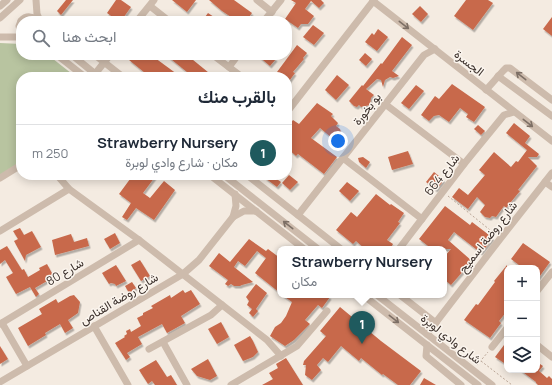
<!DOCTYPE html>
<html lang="ar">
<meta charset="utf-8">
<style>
body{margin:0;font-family:Manrope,Vazirmatn,sans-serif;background:#f2f2f3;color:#1f2937;direction:rtl}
.controls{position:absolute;right:12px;bottom:12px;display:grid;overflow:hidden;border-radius:8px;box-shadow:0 2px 10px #0003}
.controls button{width:36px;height:36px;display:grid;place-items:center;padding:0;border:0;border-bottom:1px solid #e0e1e3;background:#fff;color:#1f2937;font:20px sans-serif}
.you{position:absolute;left:338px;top:141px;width:14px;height:14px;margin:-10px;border:3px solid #fff;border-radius:50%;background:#1a73e8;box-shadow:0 0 0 6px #1a73e833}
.badge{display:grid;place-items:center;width:26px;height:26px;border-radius:50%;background:#1f5a5e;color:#fff;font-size:13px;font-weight:700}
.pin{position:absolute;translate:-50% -33px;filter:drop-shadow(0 1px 2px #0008)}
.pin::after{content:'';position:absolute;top:21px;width:14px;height:12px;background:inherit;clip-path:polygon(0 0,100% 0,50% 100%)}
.popup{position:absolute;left:277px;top:246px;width:170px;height:52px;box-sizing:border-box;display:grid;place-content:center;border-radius:8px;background:#fff;filter:drop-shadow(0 1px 3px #0005);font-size:13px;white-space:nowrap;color:#747a83}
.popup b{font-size:15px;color:#1f2937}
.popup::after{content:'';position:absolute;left:50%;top:100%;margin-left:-8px;border:8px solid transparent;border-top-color:#fff}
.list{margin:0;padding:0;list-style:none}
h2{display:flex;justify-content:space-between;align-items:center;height:52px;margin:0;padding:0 16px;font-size:17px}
h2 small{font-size:13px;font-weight:400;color:#747a83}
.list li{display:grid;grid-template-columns:26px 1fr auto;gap:12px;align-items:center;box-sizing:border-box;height:56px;padding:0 16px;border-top:1px solid #e0e1e3}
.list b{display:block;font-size:15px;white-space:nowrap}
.list p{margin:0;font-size:13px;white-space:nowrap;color:#747a83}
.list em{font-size:13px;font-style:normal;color:#747a83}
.icon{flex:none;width:22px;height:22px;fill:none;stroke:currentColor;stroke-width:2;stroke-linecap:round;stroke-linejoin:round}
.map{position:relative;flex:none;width:552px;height:385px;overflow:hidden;direction:ltr}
.search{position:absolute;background:#fff;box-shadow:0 2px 10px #0003;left:16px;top:16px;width:276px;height:44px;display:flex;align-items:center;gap:10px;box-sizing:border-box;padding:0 14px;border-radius:16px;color:#747a83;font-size:15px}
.panel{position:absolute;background:#fff;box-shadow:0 2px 10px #0003;left:16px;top:72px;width:276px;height:108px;border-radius:16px;direction:rtl}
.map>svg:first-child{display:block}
</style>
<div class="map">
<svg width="552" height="385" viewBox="0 0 552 385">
<defs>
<filter id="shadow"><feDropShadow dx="1.5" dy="2.5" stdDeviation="0" flood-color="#0004"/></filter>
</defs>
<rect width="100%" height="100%" fill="#f4ebe1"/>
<!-- green -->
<polygon fill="#b8c4a0" points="0,43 21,44 21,55 48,55 76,77 21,77 21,163 0,175"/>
<!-- building -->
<g fill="#c8694b" filter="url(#shadow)">
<polygon points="66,0 73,0 61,15 57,11"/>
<polygon points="116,0 121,0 131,7 121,21 118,21 107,13"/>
<polygon points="172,0 196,0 187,12"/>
<polygon points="209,0 234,0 252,13 246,21 237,21 222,11"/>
<polygon points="291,0 321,0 324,3 319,8 311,1 305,9 314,16 308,24 301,24 298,28 285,19 296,3"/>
<polygon points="466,0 488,0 493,3 473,30 454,16"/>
<polygon points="420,6 428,14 421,22 412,14"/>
<polygon points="208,13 220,21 202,21"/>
<polygon points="552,17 552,36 543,29"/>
<polygon points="313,25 324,33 314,45 303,37"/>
<polygon points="378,29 388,37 377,51 365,42 372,33 374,35"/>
<polygon points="402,37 412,45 392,71 399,76 393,78 390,77 385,80 383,87 381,80 377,79 366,89 374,95 371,98 370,105 361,107 359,105 357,107 354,106 349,101 362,85 363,86 381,63 382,64"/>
<polygon points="297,45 307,53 303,58 304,59 293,72 295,73 287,84 287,77 283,77 277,72"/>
<polygon points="365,53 372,59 366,66 359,60"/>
<polygon points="133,55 151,55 181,77 150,77 129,60"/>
<polygon points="166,55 187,55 214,77 193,77"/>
<polygon points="257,55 271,55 276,59 270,66"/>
<polygon points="337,75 349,85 336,100 325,90"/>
<polygon points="452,84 485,107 474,122 466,117 468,114 460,108 449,122 439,115 434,116 429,121 421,115 435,96 439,99"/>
<polygon points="416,85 424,91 409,109 401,103"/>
<polygon points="317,103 333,114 331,116 338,123 336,126 340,129 341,132 338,136 342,141 338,143 320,128 311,138 337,157 324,174 298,154 296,156 287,148 287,128 293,120 299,124"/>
<polygon points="514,123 530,136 525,143 539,154 537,157 528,157 537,166 518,190 520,191 506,208 504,206 496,217 492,216 490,218 485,217 480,212 485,205 477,197 468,209 452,197 459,188 468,195 485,175 479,170 494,152 511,167 516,161 518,162 527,150 506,133"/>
<polygon points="478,125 485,131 481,135 474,129"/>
<polygon points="408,151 413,164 392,170 388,157"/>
<polygon points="363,157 370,162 366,168 359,162 358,158"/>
<polygon points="434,172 444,180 436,190 426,182"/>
<polygon points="133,175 152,175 155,177 143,193 150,198 164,181 175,190 154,220 136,208 127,220 122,217 131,203 119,194"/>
<polygon points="267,175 271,175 281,182 277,187 265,178"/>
<polygon points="289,175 298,182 290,190 282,183"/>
<polygon points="347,182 359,191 350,201 339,191"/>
<polygon points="376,194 390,205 391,204 404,213 398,222 400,223 387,240 393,244 390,249 365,249 356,241 353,244 336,230 351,212 357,217"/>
<polygon points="445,206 470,225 472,222 493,238 481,253 454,232 448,240 472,261 451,285 444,279 444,257 451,249 432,249 419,239"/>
<polygon points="20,228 24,235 32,231 41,247 26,255 25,261 14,241 18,239 13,231"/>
<polygon points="115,233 120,243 110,249 104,239"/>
<polygon points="71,234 74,242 87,238 89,246 55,255 52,240"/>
<polygon points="249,239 266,251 268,249 280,258 280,293 255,273 266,258 257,251 245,266 238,261 234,267 253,282 242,285 240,286 234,286 231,284 228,286 225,284 228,280 209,266 219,253 230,262"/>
<polygon points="523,243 550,262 537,280 537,268 523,268 511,259"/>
<polygon points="7,246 22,270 24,269 28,277 40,270 39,268 47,264 54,277 35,288 39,294 36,297 30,287 16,294 6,277 13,273 5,260 0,264 0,250"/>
<polygon points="140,260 150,276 141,281 131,265"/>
<polygon points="116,265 126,281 116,286 115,284 111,283 109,284 102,273"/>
<polygon points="507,265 507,311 499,321 501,323 490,338 464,320 476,304 478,305 495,282 494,281"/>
<polygon points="132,282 136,288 129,293 125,286"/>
<polygon points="256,284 267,293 256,309 258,311 253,317 249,313 252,309 247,305 249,301 246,297"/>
<polygon points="183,290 185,293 191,290 200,304 181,316 185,323 167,333 162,324 138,337 142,344 127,353 130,357 126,360 115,343 125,337 124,336 127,334 126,331 130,329 131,332 141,326 137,318 143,315 143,313 153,308 151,306 170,295 171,298"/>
<polygon points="74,295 80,302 78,313 68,320 73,328 65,333 60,324 45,333 46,335 28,346 18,328 42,314 39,309 56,299 58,303 70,296"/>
<polygon points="282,295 327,295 330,297 322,308 318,305 305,320 310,324 294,340 285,346 270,336 275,327 281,323 286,316 292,302"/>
<polygon points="340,307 381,341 421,371 410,385 398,385 383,374 382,375 361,358 359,361 341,346 328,362 323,358 317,365 321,370 312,380 305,375 306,365 303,365 304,361 326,336 320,331"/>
<polygon points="221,322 229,337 217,344 208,329"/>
<polygon points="250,336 253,341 258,352 253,357 243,361 234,345"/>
<polygon points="507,341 507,365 495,357"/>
<polygon points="0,346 8,359 0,364"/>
<polygon points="286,358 303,385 262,385 273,379 269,373 278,368 276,364"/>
<polygon points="208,359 217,376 210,380 197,376 191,369"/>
<polygon points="156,360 167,377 171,375 177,385 155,385 152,381 148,384 139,370"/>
<polygon points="537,362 543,366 539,371 547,378 549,376 552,379 552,385 538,385 536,383 536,382 520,370 537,370"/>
<polygon points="424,378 436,385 420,385"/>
</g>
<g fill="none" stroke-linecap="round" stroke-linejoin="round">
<!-- path -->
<g stroke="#b9a596" stroke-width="1" stroke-dasharray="2 2" stroke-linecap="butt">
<polyline points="448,196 495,234"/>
<polyline points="481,361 512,385"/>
<polyline points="477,365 488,352"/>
</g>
<!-- minor -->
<g stroke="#cdbbac" stroke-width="7">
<polyline points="36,0 37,14 40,21"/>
<polyline points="257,0 272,12"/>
<polyline points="373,1 552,141"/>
<polyline points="0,6 7,0"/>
<polyline points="150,6 169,21"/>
<polyline points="0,18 20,0"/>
<path d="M21,21C26,15 33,16 39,21"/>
<polyline points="21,21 19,26 21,35"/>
<polyline points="137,21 154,0"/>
<polyline points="264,21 281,0"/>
<polyline points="0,37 21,37"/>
<polyline points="57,55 85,77"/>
<polyline points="72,55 99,77"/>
<polyline points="95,55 123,77"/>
<polyline points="213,55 242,77"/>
<polyline points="229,67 238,55"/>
<polyline points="95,74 110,55"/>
<polyline points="498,76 552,116"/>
<polyline points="486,90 503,71 506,68 510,68 552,100"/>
<polyline points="385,104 464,164"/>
<polyline points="287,112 374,0"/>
<polyline points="343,158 422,219"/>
<polyline points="57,175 69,189 139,240 267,340 281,356"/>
<polyline points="210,175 304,249"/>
<polyline points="224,175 318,249"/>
<polyline points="247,175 341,249"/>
<polyline points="0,178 21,165"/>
<polyline points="545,182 552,187"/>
<polyline points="298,215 424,55 435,49"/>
<polyline points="233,217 236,206 235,194"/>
<polyline points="0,231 69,189"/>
<polyline points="399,249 464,164 504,115 514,112"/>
<polyline points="537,291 552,272"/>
<polyline points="363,295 478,385"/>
<polyline points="377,295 492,385"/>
<polyline points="400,295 436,323"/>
<polyline points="2,323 27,366"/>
<polyline points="0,324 139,240"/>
<polyline points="94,326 128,385"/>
<polyline points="427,334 500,239 552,173"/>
<polyline points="163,342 187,385"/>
<polyline points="427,345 426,356 461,385"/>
<polyline points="537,345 552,357"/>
<polyline points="492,347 507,328"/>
<polyline points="149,349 211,315 222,305"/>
<polyline points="0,382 183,274 199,260 233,217 244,211 256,211"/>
<polyline points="231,385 297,346 327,311"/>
</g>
</g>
<!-- one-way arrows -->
<defs><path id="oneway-shaft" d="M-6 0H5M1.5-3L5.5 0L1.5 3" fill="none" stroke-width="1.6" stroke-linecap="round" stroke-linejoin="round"/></defs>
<g stroke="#7d6f65">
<use href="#oneway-shaft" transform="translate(404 25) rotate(38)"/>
<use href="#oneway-shaft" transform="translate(521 76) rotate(-142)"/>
<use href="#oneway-shaft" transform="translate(528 123) rotate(38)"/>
<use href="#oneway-shaft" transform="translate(288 225) rotate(-142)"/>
<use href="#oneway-shaft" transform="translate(394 319) rotate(38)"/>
</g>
<g text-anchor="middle" stroke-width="3" stroke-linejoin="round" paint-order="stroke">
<!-- street labels -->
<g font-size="12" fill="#3b302b" stroke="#fbf5ee">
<text transform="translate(469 63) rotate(38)" y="4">الجسرة</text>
<text transform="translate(367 109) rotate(-52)" y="4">بو بخورة</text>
<text transform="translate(442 175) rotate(-52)" y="4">شارع 664</text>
<text transform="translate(488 237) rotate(-52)" y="4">شارع روضة اسميح</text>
<text transform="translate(65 272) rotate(-31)" y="4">شارع 80</text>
<text transform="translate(119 299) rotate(-31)" y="4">شارع روضة القناص</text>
<text transform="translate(451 339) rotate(38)" y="4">شارع وادي لوبرة</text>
</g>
</g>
</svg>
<div class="controls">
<button>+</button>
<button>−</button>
<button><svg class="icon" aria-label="layers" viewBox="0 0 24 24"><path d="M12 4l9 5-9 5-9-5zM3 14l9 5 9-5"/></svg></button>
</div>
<div class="you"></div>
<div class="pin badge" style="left:362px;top:344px">1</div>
<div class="popup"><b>Strawberry Nursery</b>مكان</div>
<div class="search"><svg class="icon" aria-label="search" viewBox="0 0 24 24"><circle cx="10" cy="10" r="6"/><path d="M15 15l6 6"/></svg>ابحث هنا</div>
<section class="panel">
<h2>بالقرب منك<small></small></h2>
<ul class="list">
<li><span class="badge">1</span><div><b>Strawberry Nursery</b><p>مكان · شارع وادي لوبرة</p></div><em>250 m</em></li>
</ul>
</section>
</div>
